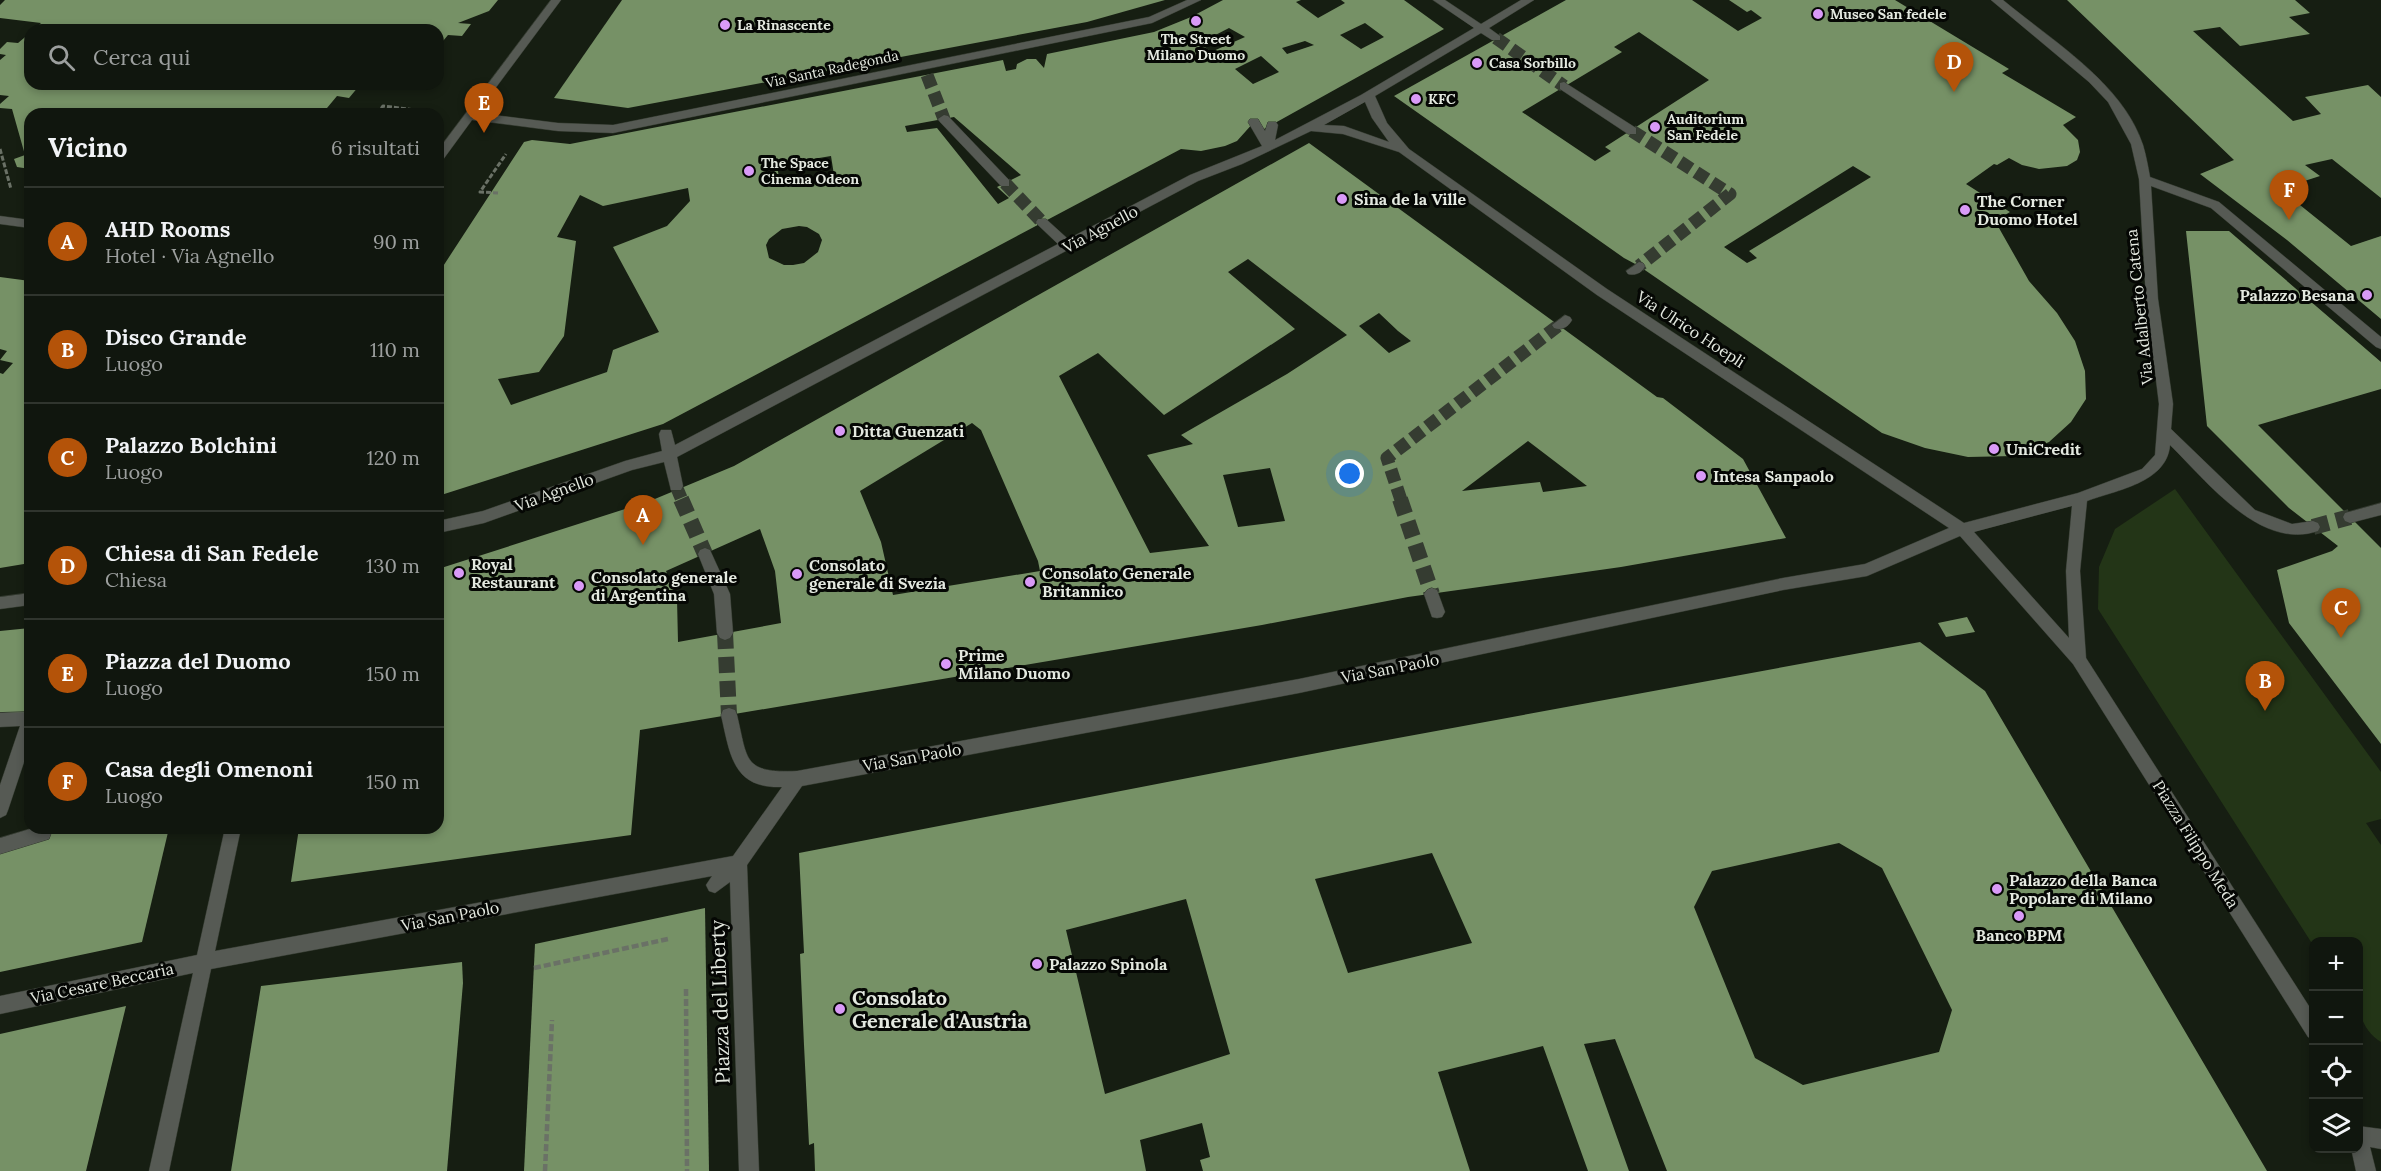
<!DOCTYPE html>
<html lang="it">
<meta charset="utf-8">
<style>
body{margin:0;font-family:Lora,serif;background:#191f17;color:#f1f3f6}
.controls{position:absolute;right:18px;bottom:18px;display:grid;overflow:hidden;border-radius:12px;box-shadow:0 3px 9px #0003}
.controls button{width:54px;height:54px;display:grid;place-items:center;padding:0;border:0;border-bottom:2px solid #30352e;background:#10160e;color:#f1f3f6;font:30px sans-serif}
.you{position:absolute;left:1350px;top:474px;width:21px;height:21px;margin:-15px;border:4px solid #fff;border-radius:50%;background:#1a73e8;box-shadow:0 0 0 9px #1a73e833}
.badge{display:grid;place-items:center;width:39px;height:39px;border-radius:50%;background:#b45309;color:#fff;font-size:20px;font-weight:700}
.pin{position:absolute;translate:-50% -50px;filter:drop-shadow(0 2px 3px #0008)}
.pin::after{content:'';position:absolute;top:32px;width:21px;height:18px;background:inherit;clip-path:polygon(0 0,100% 0,50% 100%)}
.list{margin:0;padding:0;list-style:none}
h2{display:flex;justify-content:space-between;align-items:center;height:78px;margin:0;padding:0 24px;font-size:26px}
h2 small{font-size:20px;font-weight:400;color:#9c9f9e}
.list li{display:grid;grid-template-columns:39px 1fr auto;gap:18px;align-items:center;box-sizing:border-box;height:108px;padding:0 24px;border-top:2px solid #30352e}
.list b{display:block;font-size:22px;white-space:nowrap}
.list p{margin:0;font-size:20px;white-space:nowrap;color:#9c9f9e}
.list em{font-size:20px;font-style:normal;color:#9c9f9e}
.icon{flex:none;width:33px;height:33px;fill:none;stroke:currentColor;stroke-width:2;stroke-linecap:round;stroke-linejoin:round}
.map{position:relative;flex:none;width:2381px;height:1171px;overflow:hidden}
.search{position:absolute;background:#10160e;box-shadow:0 3px 9px #0003;left:24px;top:24px;width:420px;height:66px;display:flex;align-items:center;gap:15px;box-sizing:border-box;padding:0 21px;border-radius:18px;color:#9c9f9e;font-size:22px}
.panel{position:absolute;background:#10160e;box-shadow:0 3px 9px #0003;left:24px;top:108px;width:420px;height:726px;border-radius:18px}
.map>svg:first-child{display:block}
</style>
<div class="map">
<svg width="2381" height="1171" viewBox="0 0 2381 1171">
<rect width="100%" height="100%" fill="#161e12"/>
<!-- green -->
<path fill="#233517" d="M2175,489L2381,772V819L2366,823L2381,845V1042C2348,1022 2358,974 2358,942H2314L2313,945L2098,609L2099,567L2115,529Z"/>
<!-- building -->
<g fill="#769166" fill-rule="evenodd">
<polygon points="5,0 498,0 489,11 458,23 471,24 462,36 448,35 438,47 438,30 33,30 41,23 0,18 0,5"/>
<polygon points="622,0 1165,0 1087,22 628,108 554,98"/>
<path d="M1223,0H1301L1296,2L1318,18L1345,3L1341,0H1404L1444,29L1264,129L1254,122L1237,141L1225,146L1201,151L1181,149L663,424L438,496V274L524,142L532,140L570,144L1003,60L1006,71L1016,69L1017,64L1027,59H1036L1044,68L1047,54L1154,32L1191,17ZM1365,23L1384,37L1361,49L1340,35ZM1229,28L1245,37L1211,52L1200,43ZM1305,41L1314,45L1287,54L1282,48ZM1261,56L1279,72L1253,84L1235,69ZM954,117L1021,175L997,187L1009,198L998,204L937,128L907,132L905,126ZM831,156L834,175L780,184L777,165ZM688,188L690,201L667,226L613,247L659,332L613,350L607,372L511,405L498,379L539,372L564,336L576,241L557,237L580,195L603,206ZM799,226L807,227L819,234L822,240L818,252L804,263L793,265H784L769,258L766,245L769,239L782,229Z"/>
<path d="M1566,0H1692L1738,31L1762,18L1751,10L1747,12L1729,0H1895L2009,69L2002,73L2076,117L2063,125L2078,140L2080,152L2077,160L2067,166L2039,169L2022,165L2009,158L1997,165L1994,164L1966,184L2010,212L1995,221L2029,281L2057,313L2075,341L2085,371L2086,399L2071,422L2049,442L2015,456L1968,457L1925,448L1882,433L1639,266L1624,258L1394,96ZM1639,32L1709,80L1605,147L1611,151L1595,161L1522,112L1622,52L1614,47ZM1853,166L1871,177L1749,251L1757,258L1747,263L1724,247Z"/>
<polygon points="2067,0 2295,0 2310,13 2289,17 2310,34 2240,46 2220,27 2193,31 2293,121 2321,114 2305,97 2368,85 2381,97 2381,198 2332,159 2305,165 2320,176 2280,189 2351,246 2381,236 2381,319 2287,240 2200,174 2234,160"/>
<polygon points="30,33 30,84 347,84 359,86 349,98 337,96 322,114 30,114 30,169 17,167 14,159 25,155 12,109 0,108 0,104 9,96 0,95 0,60 6,55 0,54 0,49 7,42 18,43"/>
<path d="M1309,143L1657,397L1663,398L1743,459L1786,538L1621,567L1408,597L1262,625L640,730L631,835L291,882L299,828H438V569L650,501L734,466ZM1248,259L1347,335L1287,374L1181,435L1193,444L1147,455L1209,546L1150,553L1059,376L1098,353L1164,415L1295,329L1228,272ZM1379,313L1398,331L1411,341L1389,353L1359,326ZM972,423L981,430L1038,561L1040,571L893,595L881,542L860,491ZM1528,441L1587,486L1543,492L1540,482L1462,491ZM1270,468L1285,521L1238,527L1223,475ZM760,529L775,571L781,623L678,642L677,599L666,571Z"/>
<polygon points="2186,231 2229,231 2381,362 2381,389 2258,425 2381,548 2381,744 2289,623 2277,570 2332,551 2338,546 2289,508 2207,426"/>
<polygon points="0,277 30,281 30,563 0,568 0,373 3,374 13,363 0,360 7,351 0,349"/>
<polygon points="1967,617 1975,632 1946,637 1938,623"/>
<polygon points="30,628 30,719 0,720 0,631"/>
<path d="M1920,642L1985,691L2267,1171H1667L1615,1039L1584,1044L1629,1171H1588L1543,1046L1438,1072L1470,1171H1203L1200,1160L1210,1157L1202,1123L1140,1140L1146,1171H815L814,1143L809,1145L804,1045L800,954L804,953L799,853L1338,749ZM1839,843L1882,868L1952,1010L1939,1052L1803,1085L1755,1058L1694,907L1712,871ZM1432,853L1472,943L1348,973L1315,879ZM1186,899L1230,1054L1105,1094L1066,930Z"/>
<polygon points="45,828 169,828 142,942 0,972 0,846"/>
<polygon points="705,908 709,1171 524,1171 535,944"/>
<polygon points="462,962 463,983 447,1171 231,1171 261,986"/>
<polygon points="126,1006 86,1171 0,1171 0,1034"/>
</g>
<g fill="none" stroke-linecap="round" stroke-linejoin="round">
<!-- minor-tunnel-far1 -->
<g stroke="#353c31" stroke-width="13" stroke-dasharray="13 6" stroke-linecap="butt">
<polyline points="1496,38 1564,86"/>
<polyline points="927,75 944,119"/>
<polyline points="1632,131 1730,194 1639,266"/>
<polyline points="1005,183 1042,222"/>
<polyline points="676,486 682,500"/>
<polyline points="1401,500 1387,458 1559,325"/>
</g>
<!-- minor-tunnel -->
<g stroke="#353c31" stroke-width="16" stroke-dasharray="16 8" stroke-linecap="butt">
<polyline points="681,499 705,554"/>
<polyline points="1400,499 1432,594"/>
<polyline points="2313,527 2350,517"/>
<polyline points="725,633 729,715"/>
</g>
<defs>
<g id="minor">
<polygon points="551,0 561,0 477,113 558,123 613,125 1149,17 1187,0 1201,0 1152,23 613,133 558,131 472,120 442,161 438,162 438,150"/>
<path d="M1433,0H1445L1481,24L1521,0H1534L1489,28L1500,36V40H1492L1481,33L1375,96L1387,123L1409,149L1607,289L1964,523L2078,493L2142,469L2155,455L2159,404L2146,299L2139,179L2131,144L2108,102L2089,82L1991,0H2003C2051,40 2123,83 2143,145C2146,155 2148,166 2150,177L2219,202L2381,337V349L2376,347L2211,208L2151,186L2158,299L2173,404L2171,429L2255,510L2292,524L2313,521L2318,523L2320,527L2318,531C2260,551 2207,481 2170,445C2167,483 2116,490 2087,501L2080,571L2086,658L2314,1014V1040L2308,1037L2073,664L1960,536L1867,576L1783,590L1299,693L802,786L747,865L759,1171H739L730,882L715,893L709,891L706,885L712,876L211,969L169,1171H149L193,973L0,1014V996L197,955L225,828H241L215,951L733,856L782,787C732,789 730,753 721,715L723,710L729,708L735,710L737,715C748,761 743,773 797,771L1299,679L1783,578L1865,564L1949,528L1597,295L1399,152L1343,134L1311,131L1242,164L1198,181L677,457L683,486L681,490H671L664,462L632,470L484,523L438,533V521L483,511L625,461L662,451L659,434L661,430H671L675,445L1058,244L1038,225L1036,222L1038,219H1046L1068,239L1190,175L1262,146L1248,122L1250,119H1258L1265,131L1268,122H1276L1278,125L1275,140L1361,95L1474,28ZM1365,102L1372,118L1389,142L1344,126L1324,125ZM2072,506L2066,571L2069,638L1974,532Z"/>
<polygon points="1564,82 1636,128 1636,134 1628,134 1560,89 1560,83"/>
<polygon points="944,115 948,116 1009,180 1009,186 1001,186 940,122 938,119"/>
<polygon points="0,216 30,220 30,228 0,224"/>
<path d="M1639,262L1643,263L1645,266C1642,273 1635,276 1628,274L1626,271Z"/>
<path d="M1565,315L1570,317L1572,320C1568,327 1562,331 1554,328L1552,325Z"/>
<polygon points="2381,503 2381,515 2350,523 2345,521 2343,517 2345,513"/>
<polygon points="705,548 710,550 730,594 733,633 730,638 725,640 720,638 717,633 714,594 698,554 700,550"/>
<polygon points="1432,588 1437,590 1445,612 1442,617 1437,618 1432,617 1424,594 1427,590"/>
<polygon points="30,593 30,605 0,609 0,597"/>
<polygon points="30,712 30,744 8,810 6,815 0,818 0,785 20,726 0,727 0,713"/>
<polygon points="33,828 53,828 49,839 0,854 0,838"/>
<polygon points="2358,1126 2381,1129 2381,1149 2370,1147 2376,1171 2356,1171 2351,1148 2358,1148"/>
</g>
</defs>
<!-- minor casing -->
<use href="#minor" stroke="#333a2f" stroke-width="1"/>
<!-- path-far1 -->
<g stroke="#6a7166" stroke-width="3" stroke-dasharray="5 2" stroke-linecap="butt">
<polyline points="377,114 383,106 432,112"/>
<polyline points="0,149 11,189"/>
<polyline points="498,193 480,192 506,154"/>
</g>
<!-- path -->
<g stroke="#6a7166" stroke-width="4.5" stroke-dasharray="7 3" stroke-linecap="butt">
<polyline points="534,968 668,939"/>
<polyline points="686,989 687,1171"/>
<polyline points="545,1171 552,1020"/>
</g>
<!-- minor -->
<use href="#minor" fill="#565a54" fill-rule="evenodd"/>
</g>
<!-- markers -->
<g fill="#d99af7" stroke="#050704" stroke-width="2">
<circle cx="1818" cy="14" r="6"/>
<circle cx="1196" cy="21" r="6"/>
<circle cx="725" cy="25" r="6"/>
<circle cx="1477" cy="63" r="6"/>
<circle cx="1416" cy="99" r="6"/>
<circle cx="1655" cy="127" r="6"/>
<circle cx="749" cy="171" r="6"/>
<circle cx="1342" cy="199" r="6"/>
<circle cx="1965" cy="210" r="6"/>
<circle cx="2367" cy="295" r="6"/>
<circle cx="840" cy="431" r="6"/>
<circle cx="1994" cy="449" r="6"/>
<circle cx="1701" cy="476" r="6"/>
<circle cx="459" cy="573" r="6"/>
<circle cx="797" cy="574" r="6"/>
<circle cx="1030" cy="582" r="6"/>
<circle cx="579" cy="586" r="6"/>
<circle cx="946" cy="664" r="6"/>
<circle cx="1997" cy="889" r="6"/>
<circle cx="2019" cy="916" r="6"/>
<circle cx="1037" cy="964" r="6"/>
<circle cx="840" cy="1009" r="6"/>
</g>
<g text-anchor="middle" stroke-width="6" stroke-linejoin="round" paint-order="stroke">
<!-- far-poi labels -->
<g font-size="14" font-weight="bold" fill="#e4e9e0" stroke="#050704" text-anchor="start">
<text x="1830" y="19">Museo San fedele</text>
<text x="737" y="30">La Rinascente</text>
<text x="1196" y="44" text-anchor="middle">The Street<tspan x="1196" dy="16">Milano Duomo</tspan></text>
<text x="1489" y="68">Casa Sorbillo</text>
<text x="1428" y="104">KFC</text>
<text x="1667" y="124">Auditorium<tspan x="1667" dy="16">San Fedele</tspan></text>
<text x="761" y="168">The Space<tspan x="761" dy="16">Cinema Odeon</tspan></text>
</g>
<!-- far-street labels -->
<g font-size="14" fill="#e4e9e0" stroke="#050704">
<text transform="translate(832 69) rotate(-12)" y="5">Via Santa Radegonda</text>
</g>
<!-- poi labels -->
<g font-size="16" font-weight="bold" fill="#e4e9e0" stroke="#050704" text-anchor="start">
<text x="1354" y="205">Sina de la Ville</text>
<text x="1977" y="207">The Corner<tspan x="1977" dy="18">Duomo Hotel</tspan></text>
<text x="2355" y="301" text-anchor="end">Palazzo Besana</text>
<text x="852" y="437">Ditta Guenzati</text>
<text x="2006" y="455">UniCredit</text>
<text x="1713" y="482">Intesa Sanpaolo</text>
<text x="471" y="570">Royal<tspan x="471" dy="18">Restaurant</tspan></text>
<text x="809" y="571">Consolato<tspan x="809" dy="18">generale di Svezia</tspan></text>
<text x="1042" y="579">Consolato Generale<tspan x="1042" dy="18">Britannico</tspan></text>
<text x="591" y="583">Consolato generale<tspan x="591" dy="18">di Argentina</tspan></text>
<text x="958" y="661">Prime<tspan x="958" dy="18">Milano Duomo</tspan></text>
<text x="2009" y="886">Palazzo della Banca<tspan x="2009" dy="18">Popolare di Milano</tspan></text>
<text x="2019" y="941" text-anchor="middle">Banco BPM</text>
<text x="1049" y="970">Palazzo Spinola</text>
</g>
<!-- street labels -->
<g font-size="16" fill="#e4e9e0" stroke="#050704">
<text transform="translate(1100 229) rotate(-28)" y="6">Via Agnello</text>
<text transform="translate(2139 307) rotate(-96)" y="6">Via Adalberto Catena</text>
<text transform="translate(1691 329) rotate(33)" y="6">Via Ulrico Hoepli</text>
<text transform="translate(554 492) rotate(-20)" y="6">Via Agnello</text>
<text transform="translate(1390 668) rotate(-11)" y="6">Via San Paolo</text>
<text transform="translate(912 757) rotate(-10)" y="6">Via San Paolo</text>
<text transform="translate(2196 844) rotate(58)" y="6">Piazza Filippo Meda</text>
<text transform="translate(450 916) rotate(-11)" y="6">Via San Paolo</text>
<text transform="translate(102 983) rotate(-12)" y="6">Via Cesare Beccaria</text>
</g>
<!-- near-poi labels -->
<g font-size="20" font-weight="bold" fill="#e4e9e0" stroke="#050704" text-anchor="start">
<text x="852" y="1005">Consolato<tspan x="852" dy="23">Generale d'Austria</tspan></text>
</g>
<!-- near-street labels -->
<g font-size="20" fill="#e4e9e0" stroke="#050704">
<text transform="translate(720 1002) rotate(-92)" y="7">Piazza del Liberty</text>
</g>
</g>
</svg>
<div class="controls">
<button>+</button>
<button>−</button>
<button><svg class="icon" aria-label="locate" viewBox="0 0 24 24"><circle cx="12" cy="12" r="6"/><path d="M12 2v4M12 18v4M2 12h4M18 12h4"/></svg></button>
<button><svg class="icon" aria-label="layers" viewBox="0 0 24 24"><path d="M12 4l9 5-9 5-9-5zM3 14l9 5 9-5"/></svg></button>
</div>
<div class="you"></div>
<div class="pin badge" style="left:643px;top:545px">A</div>
<div class="pin badge" style="left:2265px;top:711px">B</div>
<div class="pin badge" style="left:2341px;top:638px">C</div>
<div class="pin badge" style="left:1954px;top:92px">D</div>
<div class="pin badge" style="left:484px;top:133px">E</div>
<div class="pin badge" style="left:2289px;top:220px">F</div>
<div class="search"><svg class="icon" aria-label="search" viewBox="0 0 24 24"><circle cx="10" cy="10" r="6"/><path d="M15 15l6 6"/></svg>Cerca qui</div>
<section class="panel">
<h2>Vicino<small>6 risultati</small></h2>
<ul class="list">
<li><span class="badge">A</span><div><b>AHD Rooms</b><p>Hotel · Via Agnello</p></div><em>90 m</em></li>
<li><span class="badge">B</span><div><b>Disco Grande</b><p>Luogo</p></div><em>110 m</em></li>
<li><span class="badge">C</span><div><b>Palazzo Bolchini</b><p>Luogo</p></div><em>120 m</em></li>
<li><span class="badge">D</span><div><b>Chiesa di San Fedele</b><p>Chiesa</p></div><em>130 m</em></li>
<li><span class="badge">E</span><div><b>Piazza del Duomo</b><p>Luogo</p></div><em>150 m</em></li>
<li><span class="badge">F</span><div><b>Casa degli Omenoni</b><p>Luogo</p></div><em>150 m</em></li>
</ul>
</section>
</div>
